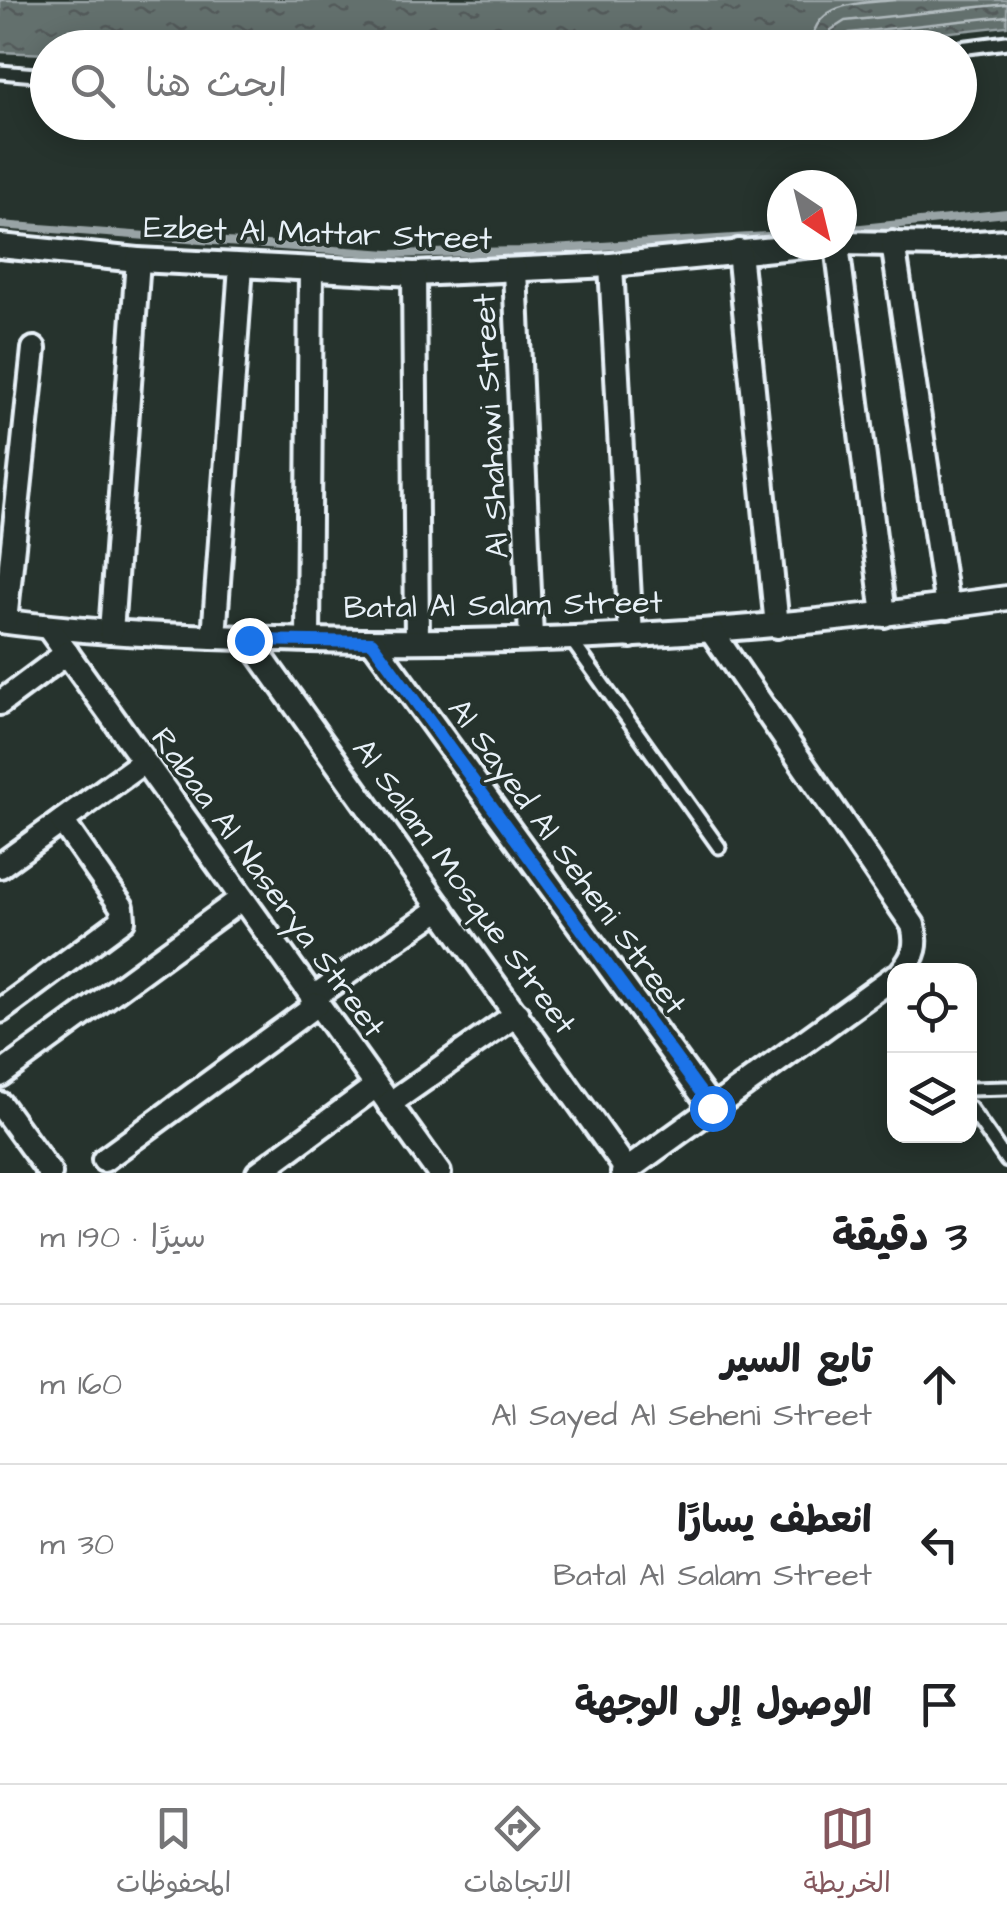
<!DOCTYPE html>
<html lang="ar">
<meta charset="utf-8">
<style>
body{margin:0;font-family:"Architects Daughter","Playpen Sans Arabic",sans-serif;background:#f6f6f6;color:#202124;direction:rtl}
.controls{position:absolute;right:30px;bottom:30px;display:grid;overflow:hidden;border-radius:20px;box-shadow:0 5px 25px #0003}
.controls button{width:90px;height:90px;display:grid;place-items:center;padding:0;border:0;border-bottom:2px solid #e0e0e0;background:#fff;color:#202124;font:50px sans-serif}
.compass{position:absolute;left:767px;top:170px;width:90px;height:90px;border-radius:50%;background:#fff;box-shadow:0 5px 25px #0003;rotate:145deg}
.stop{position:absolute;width:30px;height:30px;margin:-22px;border:8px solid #1a73e8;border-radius:50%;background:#fff}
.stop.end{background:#1a73e8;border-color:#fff;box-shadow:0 2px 10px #0008}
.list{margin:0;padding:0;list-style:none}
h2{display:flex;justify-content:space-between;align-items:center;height:130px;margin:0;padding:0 40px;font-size:42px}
h2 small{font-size:32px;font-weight:400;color:#757577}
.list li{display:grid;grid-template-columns:65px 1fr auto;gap:30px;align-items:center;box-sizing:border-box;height:160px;padding:0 40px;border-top:2px solid #e0e0e0}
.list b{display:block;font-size:38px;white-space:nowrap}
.list p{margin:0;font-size:32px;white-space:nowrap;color:#757577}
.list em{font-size:32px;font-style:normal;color:#757577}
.icon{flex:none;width:55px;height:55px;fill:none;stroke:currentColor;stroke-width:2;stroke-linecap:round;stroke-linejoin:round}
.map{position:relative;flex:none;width:1007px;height:1173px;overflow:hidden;direction:ltr}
.search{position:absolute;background:#fff;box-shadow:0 5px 25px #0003;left:30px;right:30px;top:30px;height:110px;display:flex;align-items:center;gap:25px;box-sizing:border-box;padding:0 35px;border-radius:55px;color:#757577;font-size:38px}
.sheet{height:610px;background:#fff}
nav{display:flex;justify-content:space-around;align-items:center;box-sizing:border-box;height:140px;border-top:2px solid #e0e0e0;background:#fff;font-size:28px;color:#757577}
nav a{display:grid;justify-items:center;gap:5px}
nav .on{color:#84575d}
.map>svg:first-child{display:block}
</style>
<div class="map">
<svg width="1007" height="1173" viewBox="0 0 1007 1173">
<defs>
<pattern id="water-ripples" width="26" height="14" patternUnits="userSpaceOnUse" patternTransform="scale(2.5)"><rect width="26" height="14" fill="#636f6d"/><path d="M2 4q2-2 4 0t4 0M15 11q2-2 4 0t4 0" fill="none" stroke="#535a5a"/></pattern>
</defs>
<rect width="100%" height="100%" fill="#26332d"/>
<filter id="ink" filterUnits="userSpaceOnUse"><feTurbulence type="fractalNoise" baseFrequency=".01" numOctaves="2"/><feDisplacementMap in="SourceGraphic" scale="20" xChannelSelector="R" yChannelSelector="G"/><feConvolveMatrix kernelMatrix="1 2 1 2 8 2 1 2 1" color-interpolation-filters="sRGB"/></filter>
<g filter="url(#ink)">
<!-- water -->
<polygon fill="url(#water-ripples)" stroke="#98a3a5" stroke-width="2.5" points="0,0 1007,0 1007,26 804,48 48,48 47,54 0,52"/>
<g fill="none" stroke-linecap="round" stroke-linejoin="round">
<!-- shore -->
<g stroke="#b3bdc0" stroke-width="2.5">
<path d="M811,48C813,0 859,4 895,0"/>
<polyline points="826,48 831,30 845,21 1007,4"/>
<polyline points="839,48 841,38 849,33 1007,16"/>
</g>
<!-- stream -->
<g stroke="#98a3a5" stroke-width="8">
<polyline points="0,225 388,254 519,251 782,235"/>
<polyline points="842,230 1007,213"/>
</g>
<defs>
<g id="service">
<polyline points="960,48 1007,42"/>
<polyline points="0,72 48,76"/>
<polyline points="569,637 719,847"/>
<polyline points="970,1089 1007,1088"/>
<polyline points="970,1108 1007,1161"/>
</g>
<g id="minor">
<polyline points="842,243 946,245 1007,241"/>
<polyline points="893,243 947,607"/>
<polyline points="837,245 884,615"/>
<polyline points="0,246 138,260 414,274 611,265 814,245"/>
<polyline points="739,251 777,626"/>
<polyline points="611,265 631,636"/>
<polyline points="515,270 531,638"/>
<polyline points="414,274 417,641"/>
<path d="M0,621C103,635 207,637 311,640C543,646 776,631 1007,598"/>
<polyline points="5,621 34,349"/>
<polyline points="48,627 439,1173"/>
<polyline points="111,632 138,260"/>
<path d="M712,632L913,925C918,944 915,956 902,971"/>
<polyline points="214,637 241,266"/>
<polyline points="249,640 627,1170"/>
<polyline points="308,640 311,269"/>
<polyline points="373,642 712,1108"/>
<polyline points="0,703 67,653"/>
<polyline points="0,866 143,762"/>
<polyline points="312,998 441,908"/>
<polyline points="0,1011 123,920 122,907 62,821"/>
<polyline points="0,1075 241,899"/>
<polyline points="0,1104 50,1173"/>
<polyline points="389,1104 517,1014"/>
<polyline points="104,1160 317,1004"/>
<polyline points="258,1173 376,1086"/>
<polyline points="623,1173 894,977"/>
</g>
</defs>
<!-- service casing -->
<use href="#service" stroke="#e8f1f8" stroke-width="19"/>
<!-- minor casing -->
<use href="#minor" stroke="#e8f1f8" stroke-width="30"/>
<!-- service -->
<use href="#service" stroke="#26332d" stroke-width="11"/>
<!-- minor -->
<use href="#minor" stroke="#26332d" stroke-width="22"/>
</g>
</g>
<g fill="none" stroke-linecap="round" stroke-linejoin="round" filter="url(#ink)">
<!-- route -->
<polyline stroke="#1a73e8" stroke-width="12" points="249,640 372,642 712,1108"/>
</g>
<g text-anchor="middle" stroke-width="8" stroke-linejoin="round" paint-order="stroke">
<!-- street labels -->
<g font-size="32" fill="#e8f1f8" stroke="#26332d">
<text transform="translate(318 232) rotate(2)" y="11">Ezbet Al Mattar Street</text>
<text transform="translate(490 426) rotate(-93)" y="11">Al Shahawi Street</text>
<text transform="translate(503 604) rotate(-1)" y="11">Batal Al Salam Street</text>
<text transform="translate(568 856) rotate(54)" y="11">Al Sayed Al Seheni Street</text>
<text transform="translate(269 882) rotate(54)" y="11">Rabaa Al Naserya Street</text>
<text transform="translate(465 886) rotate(54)" y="11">Al Salam Mosque Street</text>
</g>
</g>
</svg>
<div class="controls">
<button><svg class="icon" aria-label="locate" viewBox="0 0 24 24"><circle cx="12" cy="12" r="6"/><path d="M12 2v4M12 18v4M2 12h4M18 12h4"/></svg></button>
<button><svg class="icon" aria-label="layers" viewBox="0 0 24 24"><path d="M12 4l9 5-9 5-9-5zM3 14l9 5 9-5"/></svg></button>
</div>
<svg class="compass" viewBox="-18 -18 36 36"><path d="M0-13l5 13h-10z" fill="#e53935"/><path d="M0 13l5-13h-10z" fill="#757577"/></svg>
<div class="stop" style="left:712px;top:1108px"></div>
<div class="stop end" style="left:249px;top:640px"></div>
<div class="search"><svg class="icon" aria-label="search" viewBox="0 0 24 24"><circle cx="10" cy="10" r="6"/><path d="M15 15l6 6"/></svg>ابحث هنا</div>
</div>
<section class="sheet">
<h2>3 دقيقة<small>سيرًا · 190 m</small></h2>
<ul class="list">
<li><svg class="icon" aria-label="ahead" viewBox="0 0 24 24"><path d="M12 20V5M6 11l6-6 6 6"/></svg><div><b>تابع السير</b><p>Al Sayed Al Seheni Street</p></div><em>160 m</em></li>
<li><svg class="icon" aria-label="left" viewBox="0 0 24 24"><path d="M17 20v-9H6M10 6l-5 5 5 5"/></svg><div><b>انعطف يسارًا</b><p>Batal Al Salam Street</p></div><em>30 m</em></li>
<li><svg class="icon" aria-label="arrive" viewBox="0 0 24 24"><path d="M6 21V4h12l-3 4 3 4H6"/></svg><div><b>الوصول إلى الوجهة</b></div></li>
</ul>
</section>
<nav>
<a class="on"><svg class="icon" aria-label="map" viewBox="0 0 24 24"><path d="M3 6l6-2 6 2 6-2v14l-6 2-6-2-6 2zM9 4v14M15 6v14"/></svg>الخريطة</a>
<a><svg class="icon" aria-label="directions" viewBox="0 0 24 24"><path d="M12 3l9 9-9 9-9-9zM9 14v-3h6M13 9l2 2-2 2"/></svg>الاتجاهات</a>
<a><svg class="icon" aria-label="saved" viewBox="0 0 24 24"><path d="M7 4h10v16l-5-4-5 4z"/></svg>المحفوظات</a>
</nav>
